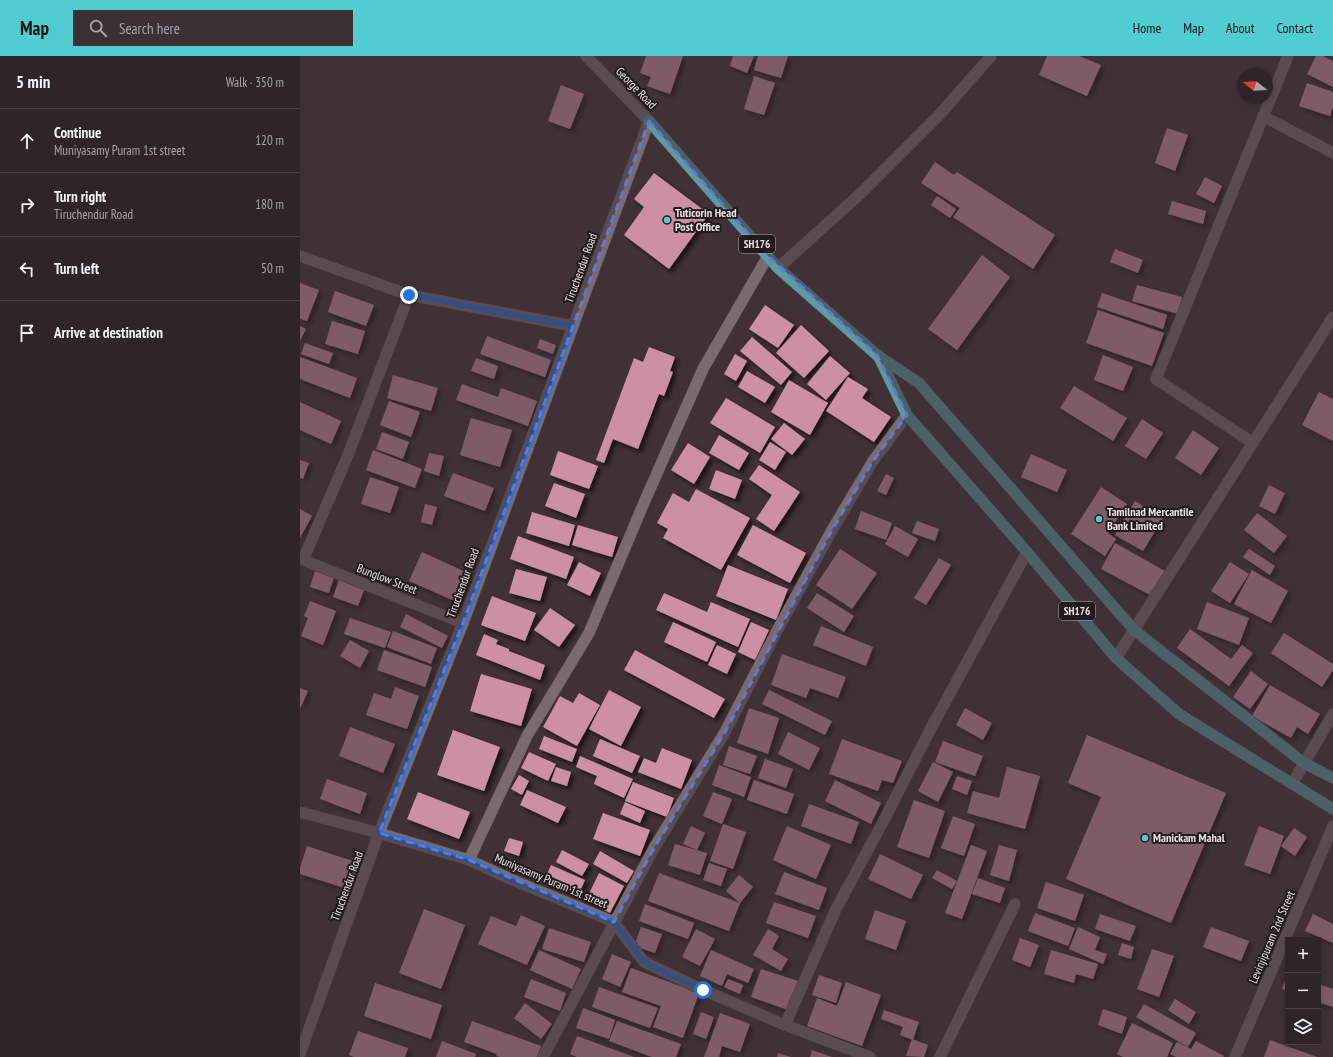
<!DOCTYPE html>
<meta charset="utf-8">
<style>
body{margin:0;font-family:"PT Sans Narrow",sans-serif;background:#3b3134;color:#f1f3f6}
.controls{position:absolute;right:12px;bottom:12px;display:grid;overflow:hidden;border-radius:0px;box-shadow:0 2px 6px #0003}
.controls button{width:36px;height:36px;display:grid;place-items:center;padding:0;border:0;border-bottom:1px solid #4a4245;background:#2f2528;color:#f1f3f6;font:20px sans-serif}
.compass{position:absolute;left:937px;top:12px;width:36px;height:36px;border-radius:50%;background:#2f2528;box-shadow:0 2px 6px #0003;rotate:288deg}
.stop{position:absolute;width:12px;height:12px;margin:-9px;border:3px solid #1a73e8;border-radius:50%;background:#fff}
.stop.end{background:#1a73e8;border-color:#fff;box-shadow:0 1px 4px #0008}
.list{margin:0;padding:0;list-style:none}
h2{display:flex;justify-content:space-between;align-items:center;height:52px;margin:0;padding:0 16px;font-size:17px}
h2 small{font-size:13px;font-weight:400;color:#a7a5a8}
.list li{display:grid;grid-template-columns:26px 1fr auto;gap:12px;align-items:center;box-sizing:border-box;height:64px;padding:0 16px;border-top:1px solid #4a4245}
.list b{display:block;font-size:15px;white-space:nowrap}
.list p{margin:0;font-size:13px;white-space:nowrap;color:#a7a5a8}
.list em{font-size:13px;font-style:normal;color:#a7a5a8}
.icon{flex:none;width:22px;height:22px;fill:none;stroke:currentColor;stroke-width:2;stroke-linecap:round;stroke-linejoin:round}
.map{position:relative;flex:none;width:1033px;height:1001px;overflow:hidden}
header{display:flex;align-items:center;gap:24px;box-sizing:border-box;height:56px;padding:0 20px;background:#51ccd1;color:#111}
header strong{font-size:19px}
nav{display:flex;gap:22px;margin-inline-start:auto;font-size:14px}
.search{width:280px;height:36px;background:#3b3134;display:flex;align-items:center;gap:10px;box-sizing:border-box;padding:0 14px;border-radius:0px;color:#a7a5a8;font-size:15px}
main{display:flex}
aside{flex:1;background:#2f2528}
.map>svg:first-child{display:block}
</style>
<header>
<strong>Map</strong>
<div class="search"><svg class="icon" aria-label="search" viewBox="0 0 24 24"><circle cx="10" cy="10" r="6"/><path d="M15 15l6 6"/></svg>Search here</div>
<nav><a>Home</a><a>Map</a><a>About</a><a>Contact</a></nav>
</header>
<main>
<aside>
<h2>5 min<small>Walk · 350 m</small></h2>
<ul class="list">
<li><svg class="icon" aria-label="ahead" viewBox="0 0 24 24"><path d="M12 20V5M6 11l6-6 6 6"/></svg><div><b>Continue</b><p>Muniyasamy Puram 1st street</p></div><em>120 m</em></li>
<li><svg class="icon" aria-label="right" viewBox="0 0 24 24"><path d="M7 20v-9h11M14 6l5 5-5 5"/></svg><div><b>Turn right</b><p>Tiruchendur Road</p></div><em>180 m</em></li>
<li><svg class="icon" aria-label="left" viewBox="0 0 24 24"><path d="M17 20v-9H6M10 6l-5 5 5 5"/></svg><div><b>Turn left</b></div><em>50 m</em></li>
<li><svg class="icon" aria-label="arrive" viewBox="0 0 24 24"><path d="M6 21V4h12l-3 4 3 4H6"/></svg><div><b>Arrive at destination</b></div></li>
</ul>
</aside>
<div class="map">
<svg width="1033" height="1001" viewBox="0 0 1033 1001">
<defs>
<filter id="shadow"><feDropShadow dx="3.5" dy="3.5" stdDeviation="2" flood-color="#0009"/></filter>
</defs>
<rect width="100%" height="100%" fill="#3f3136"/>
<!-- building -->
<g fill="#cd8fa3" filter="url(#shadow)">
<polygon points="346,0 383,0 370,38 347,30 351,21 340,17"/>
<polygon points="433,0 454,0 447,17 430,10"/>
<polygon points="458,0 488,0 481,22 454,14"/>
<polygon points="747,0 779,0 801,9 787,40 739,19"/>
<polygon points="1016,0 1023,0 1033,5 1033,31 1007,18"/>
<polygon points="454,20 475,27 464,59 444,53"/>
<polygon points="1007,27 1033,36 1033,51 1030,60 999,50"/>
<polygon points="261,29 284,38 270,73 248,65"/>
<polygon points="867,72 888,79 875,115 855,107"/>
<polygon points="635,106 654,119 657,116 755,179 733,213 653,161 660,152 621,127"/>
<polygon points="354,117 409,158 369,213 324,179 344,151 334,143"/>
<polygon points="905,121 922,130 914,147 896,138"/>
<polygon points="637,140 656,153 650,162 631,149"/>
<polygon points="872,145 906,155 903,168 868,158"/>
<polygon points="815,193 843,204 838,217 810,206"/>
<polygon points="682,199 710,221 657,294 628,273"/>
<polygon points="0,227 19,234 7,265 0,263"/>
<polygon points="837,229 882,241 878,258 832,245"/>
<polygon points="35,235 74,249 66,270 28,256"/>
<polygon points="802,237 867,259 863,273 797,251"/>
<polygon points="465,249 494,269 478,292 449,273"/>
<polygon points="798,254 864,277 852,310 786,287"/>
<polygon points="32,265 65,275 58,298 25,288"/>
<polygon points="501,269 529,295 504,322 476,297"/>
<polygon points="0,270 6,273 0,285"/>
<polygon points="187,280 251,304 245,321 180,298"/>
<polygon points="452,281 492,316 481,329 440,295"/>
<polygon points="240,283 256,289 253,298 237,292"/>
<polygon points="5,287 33,297 29,308 1,298"/>
<polygon points="349,291 375,301 370,315 373,316 364,340 359,338 338,393 313,383 304,407 296,404 334,302 343,306"/>
<polygon points="435,298 447,305 436,325 424,318"/>
<polygon points="803,299 833,311 823,335 794,324"/>
<polygon points="530,300 550,317 526,344 507,328"/>
<polygon points="0,301 57,322 50,342 0,323"/>
<polygon points="176,302 198,310 194,323 171,315"/>
<polygon points="447,315 475,331 465,347 438,331"/>
<polygon points="93,319 138,332 131,355 87,342"/>
<polygon points="548,321 568,333 562,342 591,361 574,386 526,355"/>
<polygon points="489,324 528,347 510,379 471,356"/>
<polygon points="162,328 198,341 201,332 237,345 228,370 156,344"/>
<polygon points="774,330 827,362 813,385 760,352"/>
<polygon points="1019,336 1033,343 1033,385 1002,369"/>
<polygon points="426,342 475,371 460,397 410,367"/>
<polygon points="89,345 120,356 111,381 80,369"/>
<polygon points="0,346 41,365 31,388 0,374"/>
<polygon points="171,362 212,374 200,411 160,399"/>
<polygon points="842,363 863,377 846,403 825,390"/>
<polygon points="484,367 505,383 492,399 471,383"/>
<polygon points="893,374 919,392 901,419 875,402"/>
<polygon points="82,376 109,386 103,403 76,393"/>
<polygon points="419,379 449,397 439,414 409,397"/>
<polygon points="470,386 486,396 475,414 459,404"/>
<polygon points="388,387 410,401 394,428 371,414"/>
<polygon points="73,394 122,413 115,432 66,414"/>
<polygon points="258,395 298,410 289,433 250,419"/>
<polygon points="129,397 144,400 139,420 124,415"/>
<polygon points="731,398 767,414 757,436 721,421"/>
<polygon points="0,404 9,407 3,423 0,422"/>
<polygon points="459,409 500,436 474,475 456,463 472,439 449,423"/>
<polygon points="416,414 442,424 435,443 409,433"/>
<polygon points="153,417 194,432 185,455 144,440"/>
<polygon points="586,418 594,422 586,439 577,435"/>
<polygon points="70,421 99,431 90,457 61,448"/>
<polygon points="254,427 285,438 276,462 245,450"/>
<polygon points="969,429 985,437 975,458 959,450"/>
<polygon points="801,431 827,448 808,477 816,483 805,500 771,478"/>
<polygon points="396,433 450,462 421,514 363,482 368,473 357,467 373,437 389,446"/>
<polygon points="835,445 863,462 843,495 815,479"/>
<polygon points="125,448 137,451 132,469 121,466"/>
<polygon points="0,453 12,460 0,482"/>
<polygon points="561,455 592,467 586,484 555,473"/>
<polygon points="232,456 275,469 269,490 226,477"/>
<polygon points="957,457 987,480 974,497 944,474"/>
<polygon points="617,465 639,473 635,485 612,477"/>
<polygon points="278,469 318,481 312,501 272,489"/>
<polygon points="453,469 506,497 490,527 437,499"/>
<polygon points="595,470 618,483 608,501 585,488"/>
<polygon points="218,480 274,501 266,523 210,503"/>
<polygon points="815,487 865,515 852,540 801,513"/>
<polygon points="540,493 577,517 552,553 516,529"/>
<polygon points="949,493 975,510 970,519 943,501"/>
<polygon points="122,496 170,518 157,546 109,525"/>
<polygon points="639,502 651,509 626,549 614,542"/>
<polygon points="279,506 301,517 290,540 267,529"/>
<polygon points="930,506 949,518 930,547 911,535"/>
<polygon points="428,509 488,533 476,564 416,540"/>
<polygon points="216,513 247,521 240,545 209,537"/>
<polygon points="952,514 988,535 971,567 934,548"/>
<polygon points="15,515 34,521 29,537 10,531"/>
<polygon points="39,524 64,534 58,550 33,541"/>
<polygon points="364,537 407,556 411,546 450,563 438,591 356,554"/>
<polygon points="517,537 554,560 544,576 507,552"/>
<polygon points="192,540 236,557 225,585 181,569"/>
<polygon points="10,545 36,555 23,589 1,580 8,562 4,560"/>
<polygon points="907,546 949,562 939,589 897,573"/>
<polygon points="250,552 275,569 259,591 234,574"/>
<polygon points="106,558 148,580 142,592 100,571"/>
<polygon points="50,562 91,576 85,592 44,578"/>
<polygon points="373,566 416,586 407,606 364,586"/>
<polygon points="451,566 469,574 455,604 438,596"/>
<polygon points="521,570 573,591 566,610 513,589"/>
<polygon points="890,573 931,603 942,589 953,597 929,630 877,592"/>
<polygon points="93,575 137,592 131,608 87,591"/>
<polygon points="984,577 1033,608 1033,614 1022,631 971,597"/>
<polygon points="184,578 198,584 196,588 209,593 209,595 245,609 240,624 176,599"/>
<polygon points="50,584 69,595 60,612 40,600"/>
<polygon points="417,589 436,598 427,618 408,609"/>
<polygon points="84,594 132,611 125,631 77,614"/>
<polygon points="335,594 425,643 414,662 324,614"/>
<polygon points="482,598 546,621 538,642 510,632 506,642 471,629"/>
<polygon points="951,615 968,628 950,653 933,641"/>
<polygon points="181,618 232,633 221,670 170,655"/>
<polygon points="970,629 1020,658 1008,678 997,671 991,682 952,660"/>
<polygon points="95,631 119,640 107,673 66,659 74,637 91,643"/>
<polygon points="0,632 8,635 0,653"/>
<polygon points="309,634 341,651 321,690 289,673"/>
<polygon points="469,634 532,665 525,679 462,648"/>
<polygon points="279,637 300,649 277,690 243,671 260,640 273,647"/>
<polygon points="449,652 479,662 468,698 437,687"/>
<polygon points="665,652 692,667 683,684 656,669"/>
<polygon points="50,671 95,688 83,717 39,700"/>
<polygon points="153,674 200,691 184,735 137,719"/>
<polygon points="488,676 520,692 509,714 478,698"/>
<polygon points="787,679 926,737 871,867 766,823 801,741 768,727"/>
<polygon points="244,680 277,693 272,706 239,693"/>
<polygon points="300,683 340,700 332,717 293,700"/>
<polygon points="542,683 602,705 593,727 582,724 578,735 529,718"/>
<polygon points="643,685 683,700 675,720 635,706"/>
<polygon points="429,690 457,700 450,718 423,709"/>
<polygon points="362,692 392,704 381,733 338,716 344,702 356,707"/>
<polygon points="229,696 256,708 248,725 221,712"/>
<polygon points="280,700 333,723 324,742 294,728 297,720 276,711"/>
<polygon points="465,703 493,713 486,732 458,722"/>
<polygon points="633,706 653,716 638,746 618,735"/>
<polygon points="419,709 451,721 444,741 412,729"/>
<polygon points="256,711 271,716 267,730 251,725"/>
<polygon points="707,711 740,720 725,773 667,757 673,735 699,742"/>
<polygon points="219,719 229,725 222,739 211,733"/>
<polygon points="657,720 672,725 667,739 652,733"/>
<polygon points="27,723 67,737 60,758 20,743"/>
<polygon points="454,724 494,738 487,758 447,744"/>
<polygon points="535,724 581,747 571,768 525,745"/>
<polygon points="333,726 374,742 367,761 325,745"/>
<polygon points="227,734 266,751 258,767 220,749"/>
<polygon points="118,736 170,756 159,783 107,763"/>
<polygon points="413,736 432,743 422,768 403,760"/>
<polygon points="614,744 645,755 629,802 597,791"/>
<polygon points="325,746 345,755 340,767 320,758"/>
<polygon points="509,748 559,766 551,788 501,770"/>
<polygon points="303,757 350,774 340,800 293,783"/>
<polygon points="653,760 675,768 664,800 641,792"/>
<polygon points="423,768 446,776 433,813 410,805"/>
<polygon points="391,770 405,777 397,794 383,788"/>
<polygon points="487,770 531,789 516,823 473,804"/>
<polygon points="959,770 984,780 970,818 944,809"/>
<polygon points="994,772 1007,781 995,800 981,790"/>
<polygon points="209,782 223,786 219,800 204,795"/>
<polygon points="375,788 407,797 400,819 368,809"/>
<polygon points="671,789 687,795 662,863 645,857"/>
<polygon points="699,789 717,794 709,825 690,819"/>
<polygon points="7,790 59,807 51,834 0,818 0,812"/>
<polygon points="262,794 289,808 282,820 256,806"/>
<polygon points="300,795 334,815 327,827 293,808"/>
<polygon points="580,798 623,819 611,843 568,823"/>
<polygon points="409,807 427,813 421,830 403,824"/>
<polygon points="251,809 285,824 279,838 245,823"/>
<polygon points="637,814 657,825 652,833 632,822"/>
<polygon points="484,816 527,832 519,854 475,838"/>
<polygon points="299,817 324,830 310,857 286,844"/>
<polygon points="359,817 440,847 426,835 439,819 453,831 440,847 429,875 348,845"/>
<polygon points="678,822 705,832 700,847 672,838"/>
<polygon points="746,826 784,839 775,865 737,852"/>
<polygon points="474,846 516,860 508,882 466,867"/>
<polygon points="345,848 394,867 388,883 339,865"/>
<polygon points="124,853 165,869 141,933 99,917"/>
<polygon points="575,854 606,865 596,894 565,883"/>
<polygon points="735,857 775,872 768,890 728,875"/>
<polygon points="800,858 836,870 830,885 795,873"/>
<polygon points="1013,858 1033,868 1033,887 1005,875"/>
<polygon points="221,859 245,870 227,909 178,888 191,860 216,870"/>
<polygon points="341,871 362,878 355,897 334,890"/>
<polygon points="778,871 800,881 795,894 807,898 803,908 769,893"/>
<polygon points="911,871 949,885 941,905 903,891"/>
<polygon points="249,872 291,886 284,906 242,893"/>
<polygon points="396,873 415,883 400,910 382,901"/>
<polygon points="468,873 479,880 472,893 488,903 481,915 453,899"/>
<polygon points="720,882 739,889 730,911 712,904"/>
<polygon points="822,887 834,891 831,903 818,899"/>
<polygon points="852,893 874,900 859,941 837,933"/>
<polygon points="239,894 281,913 272,933 230,914"/>
<polygon points="411,894 454,913 448,927 427,918 422,930 400,920"/>
<polygon points="751,894 798,908 793,923 776,918 774,927 744,918"/>
<polygon points="312,898 331,906 320,931 302,923"/>
<polygon points="331,912 399,937 383,982 353,971 361,950 322,936"/>
<polygon points="461,913 498,925 488,954 451,941"/>
<polygon points="988,917 988,935 982,933"/>
<polygon points="519,919 542,927 536,947 512,939"/>
<polygon points="231,923 266,937 260,955 224,941"/>
<polygon points="428,923 443,929 440,938 424,931"/>
<polygon points="546,926 581,939 562,990 507,970 517,942 537,950"/>
<polygon points="75,927 142,949 131,983 64,960"/>
<polygon points="1018,928 1033,933 1033,951 1018,946"/>
<polygon points="299,931 358,952 350,972 292,951"/>
<polygon points="875,943 896,956 889,968 868,954"/>
<polygon points="225,947 252,968 241,983 214,962"/>
<polygon points="844,948 896,977 888,991 836,961"/>
<polygon points="283,952 315,964 309,983 276,972"/>
<polygon points="803,953 827,961 822,978 798,969"/>
<polygon points="584,954 619,966 613,984 600,979 603,971 581,963"/>
<polygon points="401,956 414,961 406,983 393,978"/>
<polygon points="420,957 450,968 440,996 422,990 419,1001 404,1001"/>
<polygon points="172,965 241,990 237,1001 200,1001 196,1000 197,998 164,986"/>
<polygon points="317,965 381,988 376,1001 352,1001 309,985"/>
<polygon points="832,967 873,987 867,1001 823,1001 817,998"/>
<polygon points="58,975 108,992 105,1001 54,1001 49,999"/>
<polygon points="277,980 334,1001 277,1001 270,998"/>
<polygon points="612,983 628,989 624,1001 606,1000"/>
<polygon points="970,984 1017,1001 964,1001"/>
<polygon points="142,985 176,998 175,1001 136,1001"/>
<polygon points="896,985 924,1000 923,1001 876,1001 870,998 877,986 891,993"/>
<polygon points="512,994 532,1001 510,1001"/>
<polygon points="478,997 491,1001 477,1001"/>
</g>
<g fill="none" stroke-linecap="round" stroke-linejoin="round">
<defs>
<g id="minor">
<polyline points="963,60 1033,97"/>
<polyline points="0,200 109,239 48,399 3,504 163,567"/>
<polyline points="478,212 559,139 640,58 691,0"/>
<polyline points="109,239 273,270"/>
<polyline points="953,387 856,323 988,0"/>
<polyline points="816,602 1033,261"/>
<polyline points="992,728 1033,658"/>
<polyline points="0,756 79,777 169,804 208,822 314,866 344,906 403,934 485,969 570,1001"/>
<polyline points="169,804 227,680 289,577 346,442 403,313 468,200"/>
<polyline points="485,969 536,853 583,766 630,674 727,496"/>
<polyline points="243,1001 354,792 425,676 478,573 532,474 573,405 607,359"/>
<polyline points="640,1001 715,848"/>
<polyline points="935,1001 1033,770"/>
</g>
<polyline id="secondary" points="0,998 79,777 163,567 349,65 286,0"/>
<g id="primary">
<polyline points="349,65 478,212 577,299 619,327 834,574 1004,707 1033,722"/>
<polyline points="578,299 607,359 727,496 816,602 879,658 1033,753"/>
</g>
</defs>
<!-- minor casing -->
<use href="#minor" stroke="#594e51" stroke-width="12"/>
<!-- secondary casing -->
<use href="#secondary" stroke="#594e51" stroke-width="12"/>
<!-- primary casing -->
<use href="#primary" stroke="#594e51" stroke-width="12"/>
<!-- minor -->
<use href="#minor" stroke="#7b6b70" stroke-width="11"/>
<!-- secondary -->
<use href="#secondary" stroke="#7b6b70" stroke-width="11"/>
<!-- primary -->
<use href="#primary" stroke="#5c9ca1" stroke-width="11"/>
</g>
<g fill="none" stroke-linecap="round" stroke-linejoin="round">
<!-- route -->
<polyline stroke="#1a73e8" stroke-width="5" points="109,239 273,270 163,567 79,777 169,804 208,822 314,866 344,906 403,934"/>
</g>
<!-- marked area -->
<path d="M0 0H1033V1001H0ZM349,65L468,200L577,299L607,359L573,405L532,474L425,676L354,792L314,866L169,804L79,777L163,567Z" fill="#3f3136" fill-opacity=".55" fill-rule="evenodd"/>
<path fill="none" stroke="#5b7bdc" stroke-width="3" stroke-dasharray="8 5" stroke-linejoin="round" d="M349,65L468,200L577,299L607,359L573,405L532,474L425,676L354,792L314,866L169,804L79,777L163,567Z"/>
<!-- markers -->
<g fill="#51ccd1" stroke="#211b1d" stroke-width="1.5">
<circle cx="367" cy="164" r="4"/>
<circle cx="799" cy="463" r="4"/>
<circle cx="845" cy="782" r="4"/>
</g>
<g text-anchor="middle" stroke-width="4" stroke-linejoin="round" paint-order="stroke">
<!-- shield labels -->
<g fill="#211b1d" stroke="#b0a8aa" stroke-width="1">
<rect x="439" y="179" width="36" height="18" rx="3"/>
<rect x="759" y="546" width="36" height="18" rx="3"/>
</g>
<g font-size="11" font-weight="bold" fill="#ede4e6">
<text x="457" y="192">SH176</text>
<text x="777" y="559">SH176</text>
</g>
<!-- street labels -->
<g font-size="12" fill="#ede4e6" stroke="#211b1d">
<text transform="translate(336 32) rotate(46)" y="4">George Road</text>
<text transform="translate(281 212) rotate(-70)" y="4">Tiruchendur Road</text>
<text transform="translate(87 523) rotate(21)" y="4">Bunglow Street</text>
<text transform="translate(163 527) rotate(-70)" y="4">Tiruchendur Road</text>
<text transform="translate(251 825) rotate(23)" y="4">Muniyasamy Puram 1st street</text>
<text transform="translate(47 830) rotate(-70)" y="4">Tiruchendur Road</text>
<text transform="translate(972 881) rotate(-67)" y="4">Levinjipuram 2nd Street</text>
</g>
<!-- poi labels -->
<g font-size="12" font-weight="bold" fill="#ede4e6" stroke="#211b1d" text-anchor="start">
<text x="375" y="161">Tuticorin Head<tspan x="375" dy="14">Post Office</tspan></text>
<text x="807" y="460">Tamilnad Mercantile<tspan x="807" dy="14">Bank Limited</tspan></text>
<text x="853" y="786">Manickam Mahal</text>
</g>
</g>
</svg>
<div class="controls">
<button>+</button>
<button>−</button>
<button><svg class="icon" aria-label="layers" viewBox="0 0 24 24"><path d="M12 4l9 5-9 5-9-5zM3 14l9 5 9-5"/></svg></button>
</div>
<svg class="compass" viewBox="-18 -18 36 36"><path d="M0-13l5 13h-10z" fill="#e53935"/><path d="M0 13l5-13h-10z" fill="#a7a5a8"/></svg>
<div class="stop" style="left:403px;top:934px"></div>
<div class="stop end" style="left:109px;top:239px"></div>
</div>
</main>
